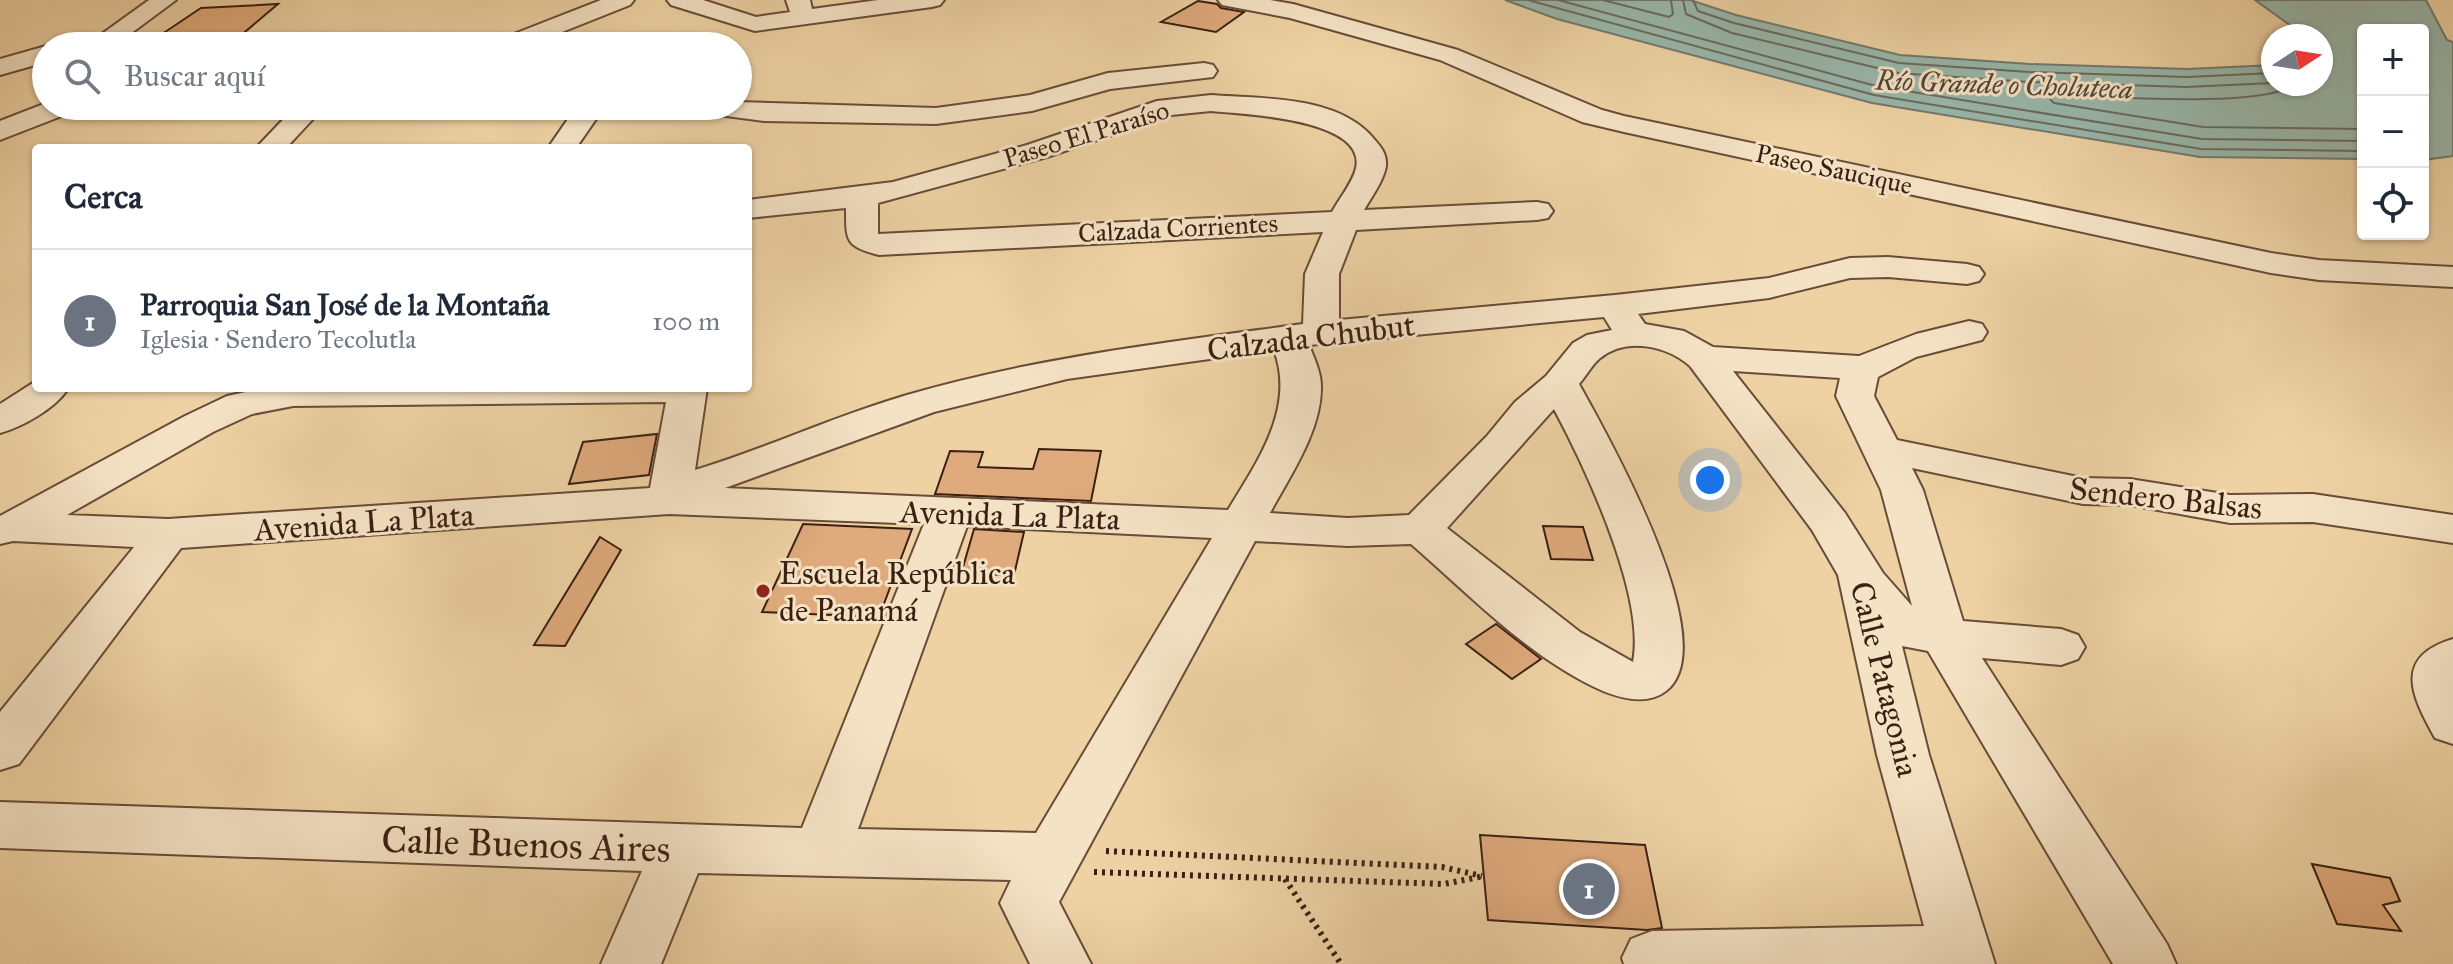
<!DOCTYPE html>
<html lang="es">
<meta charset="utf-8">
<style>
body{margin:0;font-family:"IM FELL Great Primer",serif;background:#f2f2f3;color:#1f2937}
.controls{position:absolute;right:24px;top:24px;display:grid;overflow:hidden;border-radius:8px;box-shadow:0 2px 6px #0004}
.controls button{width:72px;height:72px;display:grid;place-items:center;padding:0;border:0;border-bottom:2px solid #e0e1e3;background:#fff;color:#1f2937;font:40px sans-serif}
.compass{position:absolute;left:2261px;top:24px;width:72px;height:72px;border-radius:50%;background:#fff;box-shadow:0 2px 6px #0004;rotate:78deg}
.you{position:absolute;left:1710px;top:480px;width:28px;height:28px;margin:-20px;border:6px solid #fff;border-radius:50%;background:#1a73e8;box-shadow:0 0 0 12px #1a73e833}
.badge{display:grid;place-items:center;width:52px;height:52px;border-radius:50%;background:#8f2418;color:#fff;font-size:26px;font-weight:700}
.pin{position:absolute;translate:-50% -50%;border:4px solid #fff;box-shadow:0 2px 8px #0006}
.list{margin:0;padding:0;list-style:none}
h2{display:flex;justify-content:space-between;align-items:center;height:104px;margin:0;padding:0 32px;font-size:34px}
h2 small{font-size:26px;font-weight:400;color:#747a83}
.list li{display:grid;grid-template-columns:52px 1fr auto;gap:24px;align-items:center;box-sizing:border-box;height:144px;padding:0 32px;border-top:2px solid #e0e1e3}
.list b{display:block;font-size:30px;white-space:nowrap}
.list p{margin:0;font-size:26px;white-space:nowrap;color:#747a83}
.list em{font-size:26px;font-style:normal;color:#747a83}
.icon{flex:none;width:44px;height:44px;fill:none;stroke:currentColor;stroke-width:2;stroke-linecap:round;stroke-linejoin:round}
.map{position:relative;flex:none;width:2453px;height:964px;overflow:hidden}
.search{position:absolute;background:#fff;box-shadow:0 2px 6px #0004;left:32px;top:32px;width:720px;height:88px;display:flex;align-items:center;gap:20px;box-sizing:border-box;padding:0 28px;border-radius:44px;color:#747a83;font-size:30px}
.panel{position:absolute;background:#fff;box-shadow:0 2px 6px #0004;left:32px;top:144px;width:720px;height:248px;border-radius:8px}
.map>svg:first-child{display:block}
</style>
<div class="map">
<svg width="2453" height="964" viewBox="0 0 2453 964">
<rect width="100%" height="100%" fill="#eed2a4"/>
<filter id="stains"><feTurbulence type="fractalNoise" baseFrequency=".0025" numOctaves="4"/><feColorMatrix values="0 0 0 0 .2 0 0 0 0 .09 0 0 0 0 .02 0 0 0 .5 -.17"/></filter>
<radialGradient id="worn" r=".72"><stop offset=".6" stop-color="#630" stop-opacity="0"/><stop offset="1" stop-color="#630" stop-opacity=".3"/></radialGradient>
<!-- water -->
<polygon fill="#99b7ab" stroke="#737a6e" stroke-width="2" points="1505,0 1690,0 1736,15 1900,55 2030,64 2187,69 2273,65 2273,84 2321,84 2321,36 2305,36 2255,0 2426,0 2447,40 2453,42 2453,156 2423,160 2423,30 2363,30 2363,159 2200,157 1872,103 1557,19"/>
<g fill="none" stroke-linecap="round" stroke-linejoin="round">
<!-- shore -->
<g stroke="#6a6b5f" stroke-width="2">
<polyline points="1528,0 1874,95 2201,149 2363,151"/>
<polyline points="1558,0 1876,86 2202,139 2363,141"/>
<polyline points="1603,0 1669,17 1673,14 1671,0"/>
<polyline points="1683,0 1686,14 1732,33 1898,73 2029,82 2186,87 2273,83"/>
<polyline points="1693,0 1698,11 1734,23 1899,63 2029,72 2187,77 2273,73"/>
<path d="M2295,84C2263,109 2101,96 2054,95L2050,99L2054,103L2203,127L2363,129"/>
</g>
</g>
<!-- building -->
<g fill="#dfaa7c" stroke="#3b1f13" stroke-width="2">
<polygon points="1198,1 1217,4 1221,8 1244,12 1216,32 1161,22"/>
<polygon points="278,4 239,37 162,34 201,8"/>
<polygon points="657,434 649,475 569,484 583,442"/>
<polygon points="1039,449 1101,451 1091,501 935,494 950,451 983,452 978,467 1033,469"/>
<polygon points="803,524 912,529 879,617 762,612"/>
<polygon points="1543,526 1583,527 1593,560 1551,559"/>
<polygon points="974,529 1024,532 1014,575 961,574"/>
<polygon points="600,537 621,550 565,646 534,645"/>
<polygon points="1496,624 1541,659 1512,679 1466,644"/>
<polygon points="1480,835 1645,845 1662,928 1647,930 1488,920"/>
<polygon points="2312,864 2390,878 2400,901 2383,905 2401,931 2337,924"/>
</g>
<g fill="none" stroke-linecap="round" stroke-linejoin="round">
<defs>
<g id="minor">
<polygon points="149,0 176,0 114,46 85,46"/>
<polygon points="601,0 634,0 630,5 527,46 492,46 496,41"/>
<polygon points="667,0 703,0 756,17 790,12 786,0 810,0 812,9 878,0 944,0 940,5 932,7 755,31 671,5"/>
<polygon points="1218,0 1270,0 1293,4 1458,50 1602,110 1624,116 2271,253 2319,260 2453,267 2453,287 2319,280 2271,273 1624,132 1582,122 1440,60 1290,18 1222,5"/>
<polygon points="281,34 350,38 359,41 363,46 228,46 232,41"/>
<polygon points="46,46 46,62 0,75 0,59"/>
<polygon points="1204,63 1213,65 1217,71 1213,77 1110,89 1032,111 936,124 764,121 696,112 692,106 738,106 738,102 936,108 1030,95 1108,73"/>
<path d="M1211,95C1262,99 1338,95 1374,139C1381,147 1387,154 1386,166C1384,180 1371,198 1364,210L1537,202L1548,204L1553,211L1548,218L1537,220L1356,230L1339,274V320L1615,295L1769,278L1850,258L1888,257L1967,264L1979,267L1984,274L1979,281L1967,284L1888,277L1850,278L1769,298L1638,314L1645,324L1684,331L1713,347L1859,356L1916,334L1969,321L1982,324L1987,332L1982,340L1916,357L1878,377L1874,396L1897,440L2083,478L2130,479L2230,495L2313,494L2453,515V543L2313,522L2230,523L2130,505L2083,504L1912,468L1923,490L1963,621L2061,629L2078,635L2085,647L2078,659L2061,665L1982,658L2167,944L2176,964H2113L1928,651L1902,646L1929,755L1995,964H1624L1622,958L1631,939L1652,931L1924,926L1877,755L1838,575L1812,530L1690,366C1667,346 1626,336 1599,359C1592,365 1586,376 1579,384C1608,436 1726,644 1666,691C1648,705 1623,699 1603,691C1530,659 1470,595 1411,544L1348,546L1255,541L1059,902L1091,964H1030L1000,903L1011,880L698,873L661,964H601L642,871L0,848V802L802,828L924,524L669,514L181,548L19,764L0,770V712L134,547L13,541L0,544V516L185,416L227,396L264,388H707L695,470C767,448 835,416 907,395C1037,357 1170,342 1303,324L1305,274L1323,232L879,255C845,246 846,241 846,208L748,218V200L893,182L1027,145L1157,101ZM1211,111C1240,114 1367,118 1356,168C1353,182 1339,199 1332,212L878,234V203L1047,157L1171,115ZM1604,317L1612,330L1587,335L1573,343L1546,376L1515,402L1487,436L1409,515L1348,518L1270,513C1290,476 1322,430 1321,386C1321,372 1314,358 1309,345ZM1274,350C1296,408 1257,462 1228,510L725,488L934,412L1067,379ZM1733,371L1840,378L1836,396L1881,490L1912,606L1883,573L1845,513ZM666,402L650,488L168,519L67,515L213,432L252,414L293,406ZM1554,409C1585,467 1646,596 1633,662L1580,632L1447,528ZM967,526L1212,538L1036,833L858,829Z"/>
<polygon points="46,103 46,106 76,106 72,112 0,140 0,121"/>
<polygon points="296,106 325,106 286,148 256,148"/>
<polygon points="577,106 605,106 576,148 548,148"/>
<path d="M36,381V388L67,390C54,409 22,427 0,433V404Z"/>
<path d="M2453,639V744L2435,738C2411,695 2393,657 2453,639Z"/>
</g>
</defs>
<!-- minor casing -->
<use href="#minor" stroke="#684c37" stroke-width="4"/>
<!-- path -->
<g stroke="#3b1f13" stroke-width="6" stroke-dasharray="3 5" stroke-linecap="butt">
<polyline points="1106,851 1442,867 1482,876"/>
<polyline points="1094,872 1444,884 1484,876"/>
<polyline points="1285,879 1341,964"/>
</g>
<!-- minor -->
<use href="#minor" fill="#f4e2c4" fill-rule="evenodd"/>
</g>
<!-- markers -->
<circle fill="#8f2418" stroke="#f4e2c4" stroke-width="3" cx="763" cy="591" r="8"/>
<g text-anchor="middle" stroke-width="6" stroke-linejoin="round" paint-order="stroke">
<!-- far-street labels -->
<g font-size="26" fill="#3b1f13" stroke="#f4e2c4">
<text transform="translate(1086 134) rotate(-17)" y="9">Paseo El Paraíso</text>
<text transform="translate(1834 169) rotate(12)" y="9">Paseo Saucique</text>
<text transform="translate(1178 228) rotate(-3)" y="9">Calzada Corrientes</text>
</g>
<!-- far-water labels -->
<g font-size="28" font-style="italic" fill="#524539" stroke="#f4e2c4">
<text transform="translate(2004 84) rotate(2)" y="10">Río Grande o Choluteca</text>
</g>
<!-- street labels -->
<g font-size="32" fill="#3b1f13" stroke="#f4e2c4">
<text transform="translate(1311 337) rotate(-7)" y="11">Calzada Chubut</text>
<text transform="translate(2166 498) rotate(6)" y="11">Sendero Balsas</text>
<text transform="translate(1010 515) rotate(2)" y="11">Avenida La Plata</text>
<text transform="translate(364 522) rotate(-4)" y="11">Avenida La Plata</text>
<text transform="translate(1885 679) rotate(76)" y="11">Calle Patagonia</text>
</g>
<!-- poi labels -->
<g font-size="32" fill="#3b1f13" stroke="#f4e2c4" text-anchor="start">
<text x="779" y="584">Escuela República<tspan x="779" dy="37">de Panamá</tspan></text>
</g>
<!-- near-street labels -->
<g font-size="38" fill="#3b1f13" stroke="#f4e2c4">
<text transform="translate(526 844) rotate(2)" y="13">Calle Buenos Aires</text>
</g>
</g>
<rect width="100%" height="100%" filter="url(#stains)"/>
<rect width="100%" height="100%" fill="url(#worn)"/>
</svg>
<div class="controls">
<button>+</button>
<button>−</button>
<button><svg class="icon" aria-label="locate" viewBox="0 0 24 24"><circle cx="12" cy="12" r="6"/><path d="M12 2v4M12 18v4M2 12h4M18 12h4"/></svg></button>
</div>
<svg class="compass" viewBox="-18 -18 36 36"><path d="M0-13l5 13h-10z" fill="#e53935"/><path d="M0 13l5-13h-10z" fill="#747a83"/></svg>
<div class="you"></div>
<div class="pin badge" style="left:1589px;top:889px;background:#6b7280">1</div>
<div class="search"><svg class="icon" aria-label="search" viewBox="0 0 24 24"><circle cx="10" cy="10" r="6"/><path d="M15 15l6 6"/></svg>Buscar aquí</div>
<section class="panel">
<h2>Cerca<small></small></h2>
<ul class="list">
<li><span class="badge" style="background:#6b7280">1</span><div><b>Parroquia San José de la Montaña</b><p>Iglesia · Sendero Tecolutla</p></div><em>100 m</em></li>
</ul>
</section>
</div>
